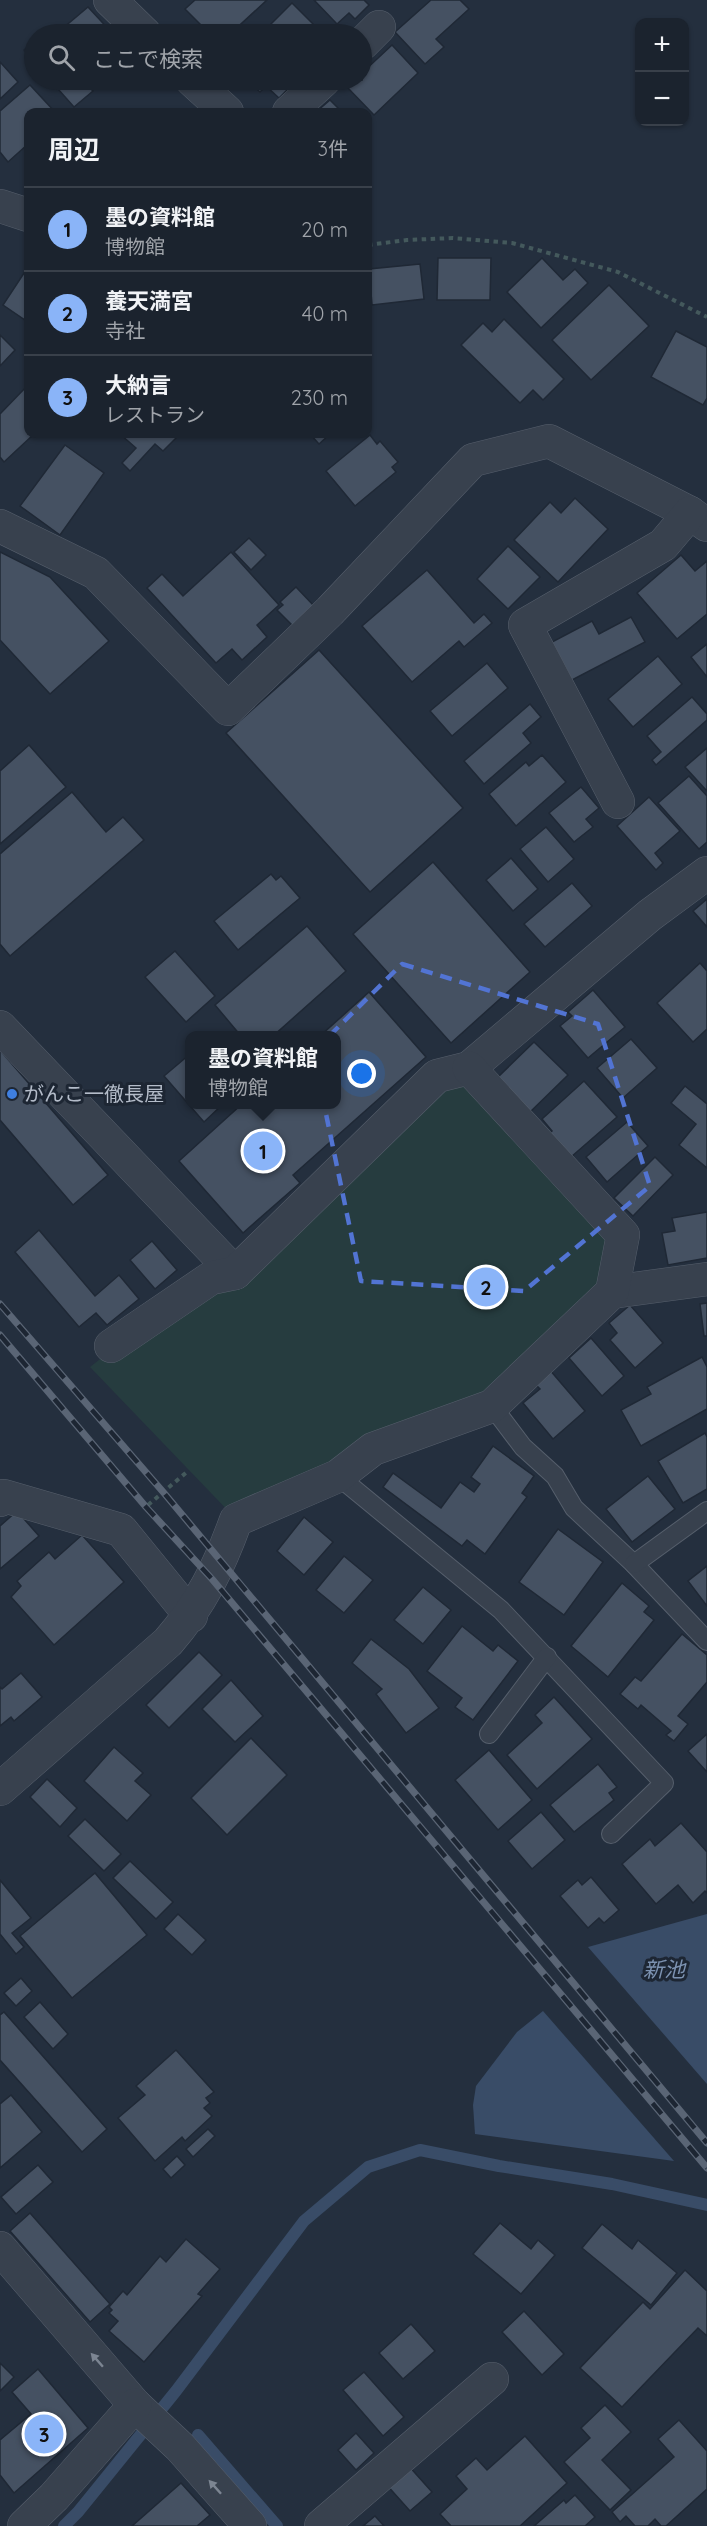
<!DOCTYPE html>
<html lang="ja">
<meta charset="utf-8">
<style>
body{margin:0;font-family:Quicksand,"Noto Sans JP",sans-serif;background:#242b36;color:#f1f3f6}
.controls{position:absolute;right:18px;top:18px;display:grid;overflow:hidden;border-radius:12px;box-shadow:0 2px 4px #0004}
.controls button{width:54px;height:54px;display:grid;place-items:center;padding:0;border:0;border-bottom:2px solid #39404a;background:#1b232e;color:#f1f3f6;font:30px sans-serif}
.you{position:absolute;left:362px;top:1074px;width:21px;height:21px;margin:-15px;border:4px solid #fff;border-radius:50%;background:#1a73e8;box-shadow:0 0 0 9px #1a73e833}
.badge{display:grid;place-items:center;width:39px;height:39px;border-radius:50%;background:#8ab4f8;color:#111;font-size:20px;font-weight:700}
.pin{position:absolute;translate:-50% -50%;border:3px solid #fff;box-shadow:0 2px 6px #0006}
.popup{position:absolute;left:185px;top:1031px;width:156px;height:78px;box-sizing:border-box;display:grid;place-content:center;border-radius:12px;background:#1b232e;filter:drop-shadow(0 2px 4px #0005);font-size:20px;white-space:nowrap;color:#a0a4aa}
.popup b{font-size:22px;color:#f1f3f6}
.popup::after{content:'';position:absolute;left:50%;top:100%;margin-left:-12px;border:12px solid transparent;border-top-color:#1b232e}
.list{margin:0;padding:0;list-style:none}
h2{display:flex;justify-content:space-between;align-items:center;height:78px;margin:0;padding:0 24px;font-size:26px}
h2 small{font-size:20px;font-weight:400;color:#a0a4aa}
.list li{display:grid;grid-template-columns:39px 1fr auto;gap:18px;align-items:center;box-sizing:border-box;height:84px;padding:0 24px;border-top:2px solid #39404a}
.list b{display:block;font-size:22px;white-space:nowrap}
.list p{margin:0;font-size:20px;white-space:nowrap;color:#a0a4aa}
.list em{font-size:20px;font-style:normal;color:#a0a4aa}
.icon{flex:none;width:33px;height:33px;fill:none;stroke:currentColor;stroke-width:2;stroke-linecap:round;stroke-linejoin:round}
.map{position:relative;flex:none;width:707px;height:2526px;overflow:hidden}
.search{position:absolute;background:#1b232e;box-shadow:0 2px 4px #0004;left:24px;top:24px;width:348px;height:66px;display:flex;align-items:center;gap:15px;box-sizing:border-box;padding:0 21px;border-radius:33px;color:#a0a4aa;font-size:22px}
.panel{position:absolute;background:#1b232e;box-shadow:0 2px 4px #0004;left:24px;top:108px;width:348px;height:330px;border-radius:12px}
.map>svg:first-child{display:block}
</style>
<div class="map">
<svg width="707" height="2526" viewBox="0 0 707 2526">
<rect width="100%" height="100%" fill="#242f3e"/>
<!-- green -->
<polygon fill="#263c3f" points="469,1070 621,1235 609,1290 492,1403 235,1518 90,1367"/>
<!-- water -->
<g fill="#394c67">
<polygon points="707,1914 707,2084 588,1947"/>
<polygon points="543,2011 674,2161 475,2134 473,2105 476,2086 517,2032"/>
</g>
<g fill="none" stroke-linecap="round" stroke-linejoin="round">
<!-- stream -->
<g stroke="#394c67" stroke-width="12">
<polyline points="198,2435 277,2526"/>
<polyline points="64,2526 78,2512 176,2391 304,2221 368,2167 420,2150 499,2166 612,2184 707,2205"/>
</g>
</g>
<!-- building -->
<g fill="#455162" stroke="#1f2835" stroke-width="1.5">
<polygon points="195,0 267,0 230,34 210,34 185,9"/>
<polygon points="314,0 364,0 369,5 355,19 349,13 337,24"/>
<polygon points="431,0 460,0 469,9 436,39 444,47 425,64 395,32"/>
<polygon points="292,3 323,34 261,34"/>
<polygon points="88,7 113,34 56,34"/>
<polygon points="34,41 34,61 24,50"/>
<polygon points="392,45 418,73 374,115 347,87 355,80 362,80 362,73"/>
<polygon points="0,62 18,82 0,99"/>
<polygon points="50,80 102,80 91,89 93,91 74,107"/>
<polygon points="247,80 297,80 279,98 266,86 260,92"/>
<polygon points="30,85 55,112 28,112 28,144 8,162 0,152 0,111"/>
<polygon points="330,100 342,112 316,112"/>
<polygon points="438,258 491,258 490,300 437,300"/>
<polygon points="542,258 563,280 575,269 588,283 541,328 507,292"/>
<polygon points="420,264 424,299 372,305 369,269"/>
<polygon points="26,270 28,272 28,322 3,305"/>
<polygon points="609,285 649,326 591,380 552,340"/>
<polygon points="504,319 564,379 543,400 533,390 520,403 461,345 483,323 492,332"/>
<polygon points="676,331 707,347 707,398 703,405 651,377"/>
<polygon points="0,335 15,350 0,366"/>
<polygon points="28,385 28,434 34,434 4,462 0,457 0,414"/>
<polygon points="120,434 180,434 163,451 155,444 130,471 122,463 136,448"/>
<polygon points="310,434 330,434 319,444"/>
<polygon points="370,435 377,444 380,441 398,462 392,467 396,472 355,506 326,471"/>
<polygon points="65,445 104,473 60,535 20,506"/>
<polygon points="575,498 608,529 558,582 514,540 550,502 561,513"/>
<polygon points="249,538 266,555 251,570 234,552"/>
<polygon points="508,546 540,577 508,609 477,579"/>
<polygon points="0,552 50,577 109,641 50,694 0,640"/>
<polygon points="231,552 279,605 257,625 267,637 242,660 232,649 216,663 147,588 162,574 183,596"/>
<polygon points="681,555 695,571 707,561 707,614 677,639 637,593"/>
<polygon points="427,570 474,623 484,614 492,623 464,647 459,641 412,682 362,626"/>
<polygon points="296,587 314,606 293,626 277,610 283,605 280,602"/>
<polygon points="631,617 645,642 572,680 552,642 592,621 599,634"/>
<polygon points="707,644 707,677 691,657"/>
<polygon points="319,650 463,808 370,892 226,733"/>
<polygon points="658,656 682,684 633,727 608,699"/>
<polygon points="487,663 508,688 452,736 430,711"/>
<polygon points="692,697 707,714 707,720 656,765 652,760 661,752 647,736"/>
<polygon points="530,704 541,717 523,733 531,743 484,784 464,761"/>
<polygon points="29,745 66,787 0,844 0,771"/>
<polygon points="707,748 707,791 685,767"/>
<polygon points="542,755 566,782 516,826 489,794 526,762 529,766"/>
<polygon points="689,776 707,796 707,842 699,849 658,803"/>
<polygon points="581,787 599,808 586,819 593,827 574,842 549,813"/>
<polygon points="72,792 106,832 123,817 144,840 10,956 0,944 0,854"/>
<polygon points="649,797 680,831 655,853 663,863 656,870 617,826"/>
<polygon points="546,827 574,859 548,882 520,849"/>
<polygon points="511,858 538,889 513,911 486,880"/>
<polygon points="433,862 530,972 451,1043 353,934"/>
<polygon points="271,874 276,880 281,876 300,898 238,950 214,921"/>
<polygon points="572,883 592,906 545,947 524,924"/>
<polygon points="707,899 707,927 693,911"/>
<polygon points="307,926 346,971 273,1036 241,1036 215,1005"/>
<polygon points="175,951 215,996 186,1022 145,977"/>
<polygon points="700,963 707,971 707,1029 693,1042 657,1003"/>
<polygon points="593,990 625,1027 588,1058 560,1026 572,1016 568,1012"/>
<polygon points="369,992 426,1057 293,1175 300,1183 243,1233 179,1161 242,1104 336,1104 336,1036 320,1036"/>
<polygon points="631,1039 657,1068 623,1098 597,1068"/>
<polygon points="534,1042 568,1075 527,1115 497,1078"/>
<polygon points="0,1050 108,1175 73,1205 0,1120"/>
<polygon points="190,1054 190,1104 223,1104 204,1122 164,1076"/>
<polygon points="584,1081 617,1117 571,1157 550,1133 552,1131 542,1119"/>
<polygon points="685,1086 707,1104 707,1168 679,1145 696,1124 671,1103"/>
<polygon points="627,1122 648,1146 607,1182 586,1157"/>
<polygon points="655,1157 673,1175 633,1216 614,1198"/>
<polygon points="707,1212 707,1258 668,1265 662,1233 675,1231 672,1218"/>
<polygon points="39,1230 95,1296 119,1275 139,1299 107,1325 96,1313 79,1327 15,1252"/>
<polygon points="152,1241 177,1270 155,1289 130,1260"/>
<polygon points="707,1303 707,1336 704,1336 700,1304"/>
<polygon points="630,1305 663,1343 635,1368 610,1340 617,1333 609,1323"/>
<polygon points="591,1338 624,1376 602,1396 569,1358"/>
<polygon points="702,1357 707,1367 707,1409 641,1446 621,1410 651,1394 647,1387"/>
<polygon points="549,1369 585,1411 553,1439 523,1403 540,1389 533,1382"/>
<polygon points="705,1433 707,1437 707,1489 683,1503 658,1461"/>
<polygon points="493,1446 534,1476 522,1493 527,1497 485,1554 467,1540 462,1546 383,1487 393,1473 441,1508 460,1482 474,1492 480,1484 471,1477"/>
<polygon points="648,1476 675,1509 632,1542 606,1509"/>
<polygon points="17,1511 39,1536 0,1569 0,1526"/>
<polygon points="304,1517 333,1542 304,1575 277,1551"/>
<polygon points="558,1529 603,1562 564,1615 519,1582"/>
<polygon points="82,1535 124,1582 54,1645 11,1597 21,1586 17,1581 49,1552 55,1559"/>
<polygon points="344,1556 373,1580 344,1613 316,1590"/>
<polygon points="707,1566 707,1606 688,1581"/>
<polygon points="622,1583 649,1606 644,1612 654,1620 608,1677 571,1646"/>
<polygon points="423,1587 451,1610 423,1644 394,1620"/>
<polygon points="462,1626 493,1651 498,1645 518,1661 473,1720 455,1707 462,1698 427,1671"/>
<polygon points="682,1634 707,1655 707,1682 678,1716 688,1724 674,1741 666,1735 671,1731 641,1705 638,1709 620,1694 635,1677 641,1681"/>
<polygon points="371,1639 409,1669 439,1708 406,1733 376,1694 382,1689 352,1663"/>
<polygon points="199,1652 222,1675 169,1728 146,1705"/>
<polygon points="21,1673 42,1697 14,1721 11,1717 0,1726 0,1687 2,1689"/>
<polygon points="231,1680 263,1716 235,1742 202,1709"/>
<polygon points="554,1697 592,1739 537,1789 507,1755 542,1723 535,1715"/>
<polygon points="707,1734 707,1772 688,1751"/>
<polygon points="251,1738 287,1775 227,1835 191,1798"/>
<polygon points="114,1747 143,1773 135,1781 151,1795 127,1821 84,1781"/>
<polygon points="489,1750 532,1800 498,1830 455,1780"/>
<polygon points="598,1764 617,1787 609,1793 614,1800 574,1832 550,1805"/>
<polygon points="47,1779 77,1808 60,1827 30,1797"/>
<polygon points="541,1812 565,1840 532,1869 508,1841"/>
<polygon points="85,1819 121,1854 104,1871 68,1836"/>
<polygon points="681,1823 707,1852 707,1893 705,1891 693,1903 678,1885 656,1904 622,1864 650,1839 655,1846"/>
<polygon points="130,1861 173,1902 156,1919 113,1878"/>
<polygon points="95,1873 147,1935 72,1998 20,1936"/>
<polygon points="591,1877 619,1910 604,1923 599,1918 588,1928 560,1896 578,1880 582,1885"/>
<polygon points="0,1880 31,1918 12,1933 24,1947 16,1954 0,1934"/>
<polygon points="178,1914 206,1940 192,1955 164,1929"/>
<polygon points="21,1978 32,1991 16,2006 4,1993"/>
<polygon points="40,2002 68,2034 53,2049 24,2017"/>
<polygon points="4,2012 107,2129 82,2152 0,2060 0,2015"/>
<polygon points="176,2050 214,2092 206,2098 210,2103 204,2108 212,2116 185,2141 182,2137 155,2161 118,2118 145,2095 136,2086"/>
<polygon points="11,2095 42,2132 0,2168 0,2104"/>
<polygon points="208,2129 215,2136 193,2157 186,2149"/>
<polygon points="177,2156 185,2165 171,2178 163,2169"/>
<polygon points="38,2165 53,2182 16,2214 1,2197"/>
<polygon points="30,2213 110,2304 90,2322 10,2231"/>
<polygon points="500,2223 531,2249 538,2240 555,2255 521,2294 473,2254"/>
<polygon points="602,2224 632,2249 638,2240 677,2273 651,2305 582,2248"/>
<polygon points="186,2239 220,2269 198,2294 202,2296 144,2362 109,2331 118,2321 109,2313 112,2310 109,2307 123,2291 127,2295 160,2256 166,2262"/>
<polygon points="685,2270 707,2291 707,2336 698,2328 622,2407 580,2368 643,2302 650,2309"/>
<polygon points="524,2311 564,2354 542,2375 502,2332"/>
<polygon points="411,2324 435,2351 403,2379 379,2353"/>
<polygon points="0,2363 14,2377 0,2391"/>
<polygon points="38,2369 88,2428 14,2493 0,2475 0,2440 31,2414 12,2392"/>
<polygon points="364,2372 404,2417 383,2436 343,2390"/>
<polygon points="605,2405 631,2432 602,2460 631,2490 610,2510 564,2462 590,2438 581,2428"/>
<polygon points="679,2420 707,2451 707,2489 666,2526 661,2526 655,2519 648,2526 635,2526 626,2516 620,2522 612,2512 674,2457 658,2439"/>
<polygon points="356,2433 374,2453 356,2470 338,2450"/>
<polygon points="525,2436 567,2483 520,2526 451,2526 440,2514 467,2489 456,2476 476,2458 487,2470"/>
<polygon points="407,2464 432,2492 410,2511 385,2483"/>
<polygon points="181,2483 210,2515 197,2526 132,2526"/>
<polygon points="575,2495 595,2517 585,2526 534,2526 564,2500 566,2503"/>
<polygon points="375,2516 384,2526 363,2526"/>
</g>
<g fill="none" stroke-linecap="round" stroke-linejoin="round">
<defs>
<g id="lane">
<polyline points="492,1406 523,1447 555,1476 574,1508 634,1564 707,1641"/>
<polyline points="338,1476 501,1610 664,1783 611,1834"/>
<polyline points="634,1564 707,1511"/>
<polyline points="489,1734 547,1657"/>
</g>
<g id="street">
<polyline points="110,0 145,34"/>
<polyline points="362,44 379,27"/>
<polyline points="192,80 227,112"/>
<polyline points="289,112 324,80"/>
<polyline points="0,206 28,215"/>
<polyline points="0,526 96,573 228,709 330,611 473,460 549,441 690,513 707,525"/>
<polyline points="618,802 525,625 663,545 690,513"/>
<polyline points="0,1027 235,1273"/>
<polyline points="612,1292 707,1279"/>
<polyline points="111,1346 211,1278 235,1273 437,1076 469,1068 650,915 707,873"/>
<polyline points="0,1500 4,1496 121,1530 191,1616"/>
<path d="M0,1789L168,1642C201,1604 219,1567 236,1520L338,1476L373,1449L492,1406L612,1292L623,1235L469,1068"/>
<polyline points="0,2248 135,2405 180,2447 250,2526"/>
<polyline points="24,2526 54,2497 135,2405"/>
<polyline points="321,2526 492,2379"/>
</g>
</defs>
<!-- lane casing -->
<use href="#lane" stroke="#565f6c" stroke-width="20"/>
<!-- street casing -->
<use href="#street" stroke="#565f6c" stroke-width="34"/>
<!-- path -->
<g stroke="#44595c" stroke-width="4" stroke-dasharray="4.5 4.5" stroke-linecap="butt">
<polyline points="368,245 407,240 453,238 512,243 618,272 707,317"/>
<polyline points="148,1505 188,1471"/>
</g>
<!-- lane -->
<use href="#lane" stroke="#38414e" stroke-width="18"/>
<!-- street -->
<use href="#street" stroke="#38414e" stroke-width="33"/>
<defs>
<g id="rail">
<polyline points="0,1304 164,1493 707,2143"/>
<polyline points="0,1335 146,1507 212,1579 707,2168"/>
</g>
</defs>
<!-- rail casing -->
<use href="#rail" stroke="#5a6575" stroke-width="7"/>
<!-- rail -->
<use href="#rail" stroke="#1d2633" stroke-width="4.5" stroke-dasharray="14" stroke-linecap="butt"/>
</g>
<!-- one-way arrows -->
<defs><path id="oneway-solid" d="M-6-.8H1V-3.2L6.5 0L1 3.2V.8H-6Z" transform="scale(1.5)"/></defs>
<g fill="#7c8592">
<use href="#oneway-solid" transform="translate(97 2360) rotate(-131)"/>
<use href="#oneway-solid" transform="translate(215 2487) rotate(-132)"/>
</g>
<!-- marked area -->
<path fill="none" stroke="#5274d3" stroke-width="4.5" stroke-dasharray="12 8" stroke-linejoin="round" d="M402,964L598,1024L650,1186L524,1291L361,1281L313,1052Z"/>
<!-- markers -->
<circle fill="#3f7fe0" stroke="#1d2633" stroke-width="2" cx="12" cy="1094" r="6"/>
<g text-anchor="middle" stroke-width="6" stroke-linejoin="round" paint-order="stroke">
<!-- poi labels -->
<g font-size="20" fill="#b4bcc9" stroke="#1d2633" text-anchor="start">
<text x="24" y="1101">がんこ一徹長屋</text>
</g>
<!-- water labels -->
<g font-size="21" font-style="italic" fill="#7c92b1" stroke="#1d2633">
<text x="664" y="1977">新池</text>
</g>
</g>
</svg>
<div class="controls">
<button>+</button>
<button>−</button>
</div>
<div class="you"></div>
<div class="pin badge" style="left:263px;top:1151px">1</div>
<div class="popup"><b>墨の資料館</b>博物館</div>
<div class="pin badge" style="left:486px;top:1287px">2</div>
<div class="pin badge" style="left:44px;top:2434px">3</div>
<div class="search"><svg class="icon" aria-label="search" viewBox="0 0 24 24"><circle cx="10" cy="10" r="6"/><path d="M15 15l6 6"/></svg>ここで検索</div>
<section class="panel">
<h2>周辺<small>3件</small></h2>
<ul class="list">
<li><span class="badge">1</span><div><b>墨の資料館</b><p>博物館</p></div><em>20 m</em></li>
<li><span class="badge">2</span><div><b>養天満宮</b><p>寺社</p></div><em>40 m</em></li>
<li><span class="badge">3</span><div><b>大納言</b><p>レストラン</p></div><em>230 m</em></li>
</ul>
</section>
</div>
